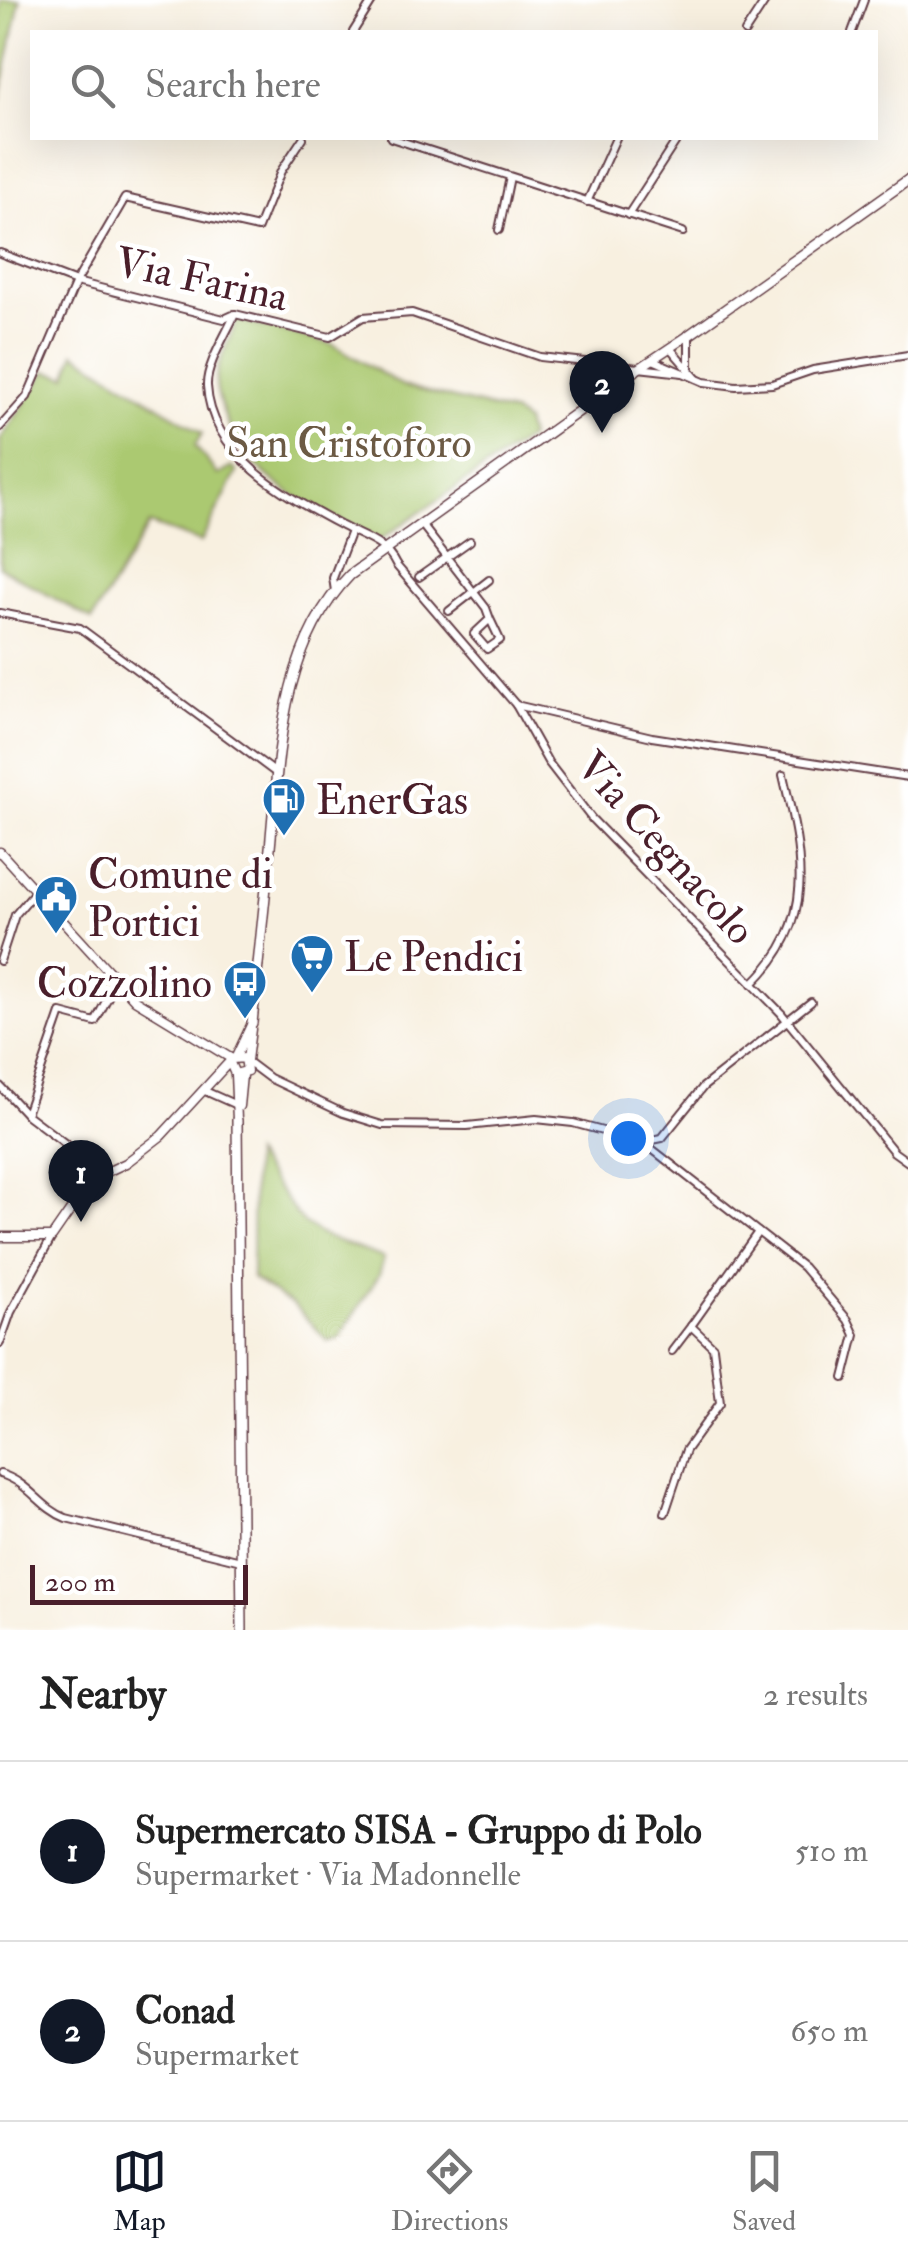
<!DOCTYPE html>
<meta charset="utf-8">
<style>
body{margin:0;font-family:"IM FELL Double Pica",serif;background:#f2f2f2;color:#222}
.scale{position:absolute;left:30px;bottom:25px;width:218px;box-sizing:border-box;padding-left:10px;border:5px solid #4a1f2b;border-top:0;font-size:28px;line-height:35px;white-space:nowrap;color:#4a1f2b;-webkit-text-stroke:8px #fff;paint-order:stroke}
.you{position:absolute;left:628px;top:1138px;width:35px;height:35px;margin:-25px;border:8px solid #fff;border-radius:50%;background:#1a73e8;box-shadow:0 0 0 15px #1a73e833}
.badge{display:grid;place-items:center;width:65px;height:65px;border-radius:50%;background:#111827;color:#fff;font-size:32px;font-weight:700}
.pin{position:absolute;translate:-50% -82px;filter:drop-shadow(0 2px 5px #0008)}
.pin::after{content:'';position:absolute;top:52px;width:35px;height:30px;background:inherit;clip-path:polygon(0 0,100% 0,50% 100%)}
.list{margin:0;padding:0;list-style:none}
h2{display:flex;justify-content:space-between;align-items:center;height:130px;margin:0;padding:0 40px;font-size:42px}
h2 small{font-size:32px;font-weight:400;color:#767676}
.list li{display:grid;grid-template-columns:65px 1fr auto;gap:30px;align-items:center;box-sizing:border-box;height:180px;padding:0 40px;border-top:2px solid #e0e0e0}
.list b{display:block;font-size:38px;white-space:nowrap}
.list p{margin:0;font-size:32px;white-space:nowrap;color:#767676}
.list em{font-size:32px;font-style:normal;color:#767676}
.icon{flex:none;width:55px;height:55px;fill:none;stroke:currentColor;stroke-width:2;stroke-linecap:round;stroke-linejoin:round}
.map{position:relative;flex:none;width:908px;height:1630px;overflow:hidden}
.search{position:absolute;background:#fff;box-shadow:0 10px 40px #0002;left:30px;right:30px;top:30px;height:110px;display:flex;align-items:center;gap:25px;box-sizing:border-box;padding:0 35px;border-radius:0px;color:#767676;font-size:38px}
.sheet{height:490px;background:#fff}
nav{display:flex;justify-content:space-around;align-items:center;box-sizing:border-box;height:140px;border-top:2px solid #e0e0e0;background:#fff;font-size:28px;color:#767676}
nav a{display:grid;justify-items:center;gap:5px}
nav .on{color:#111827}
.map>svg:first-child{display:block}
</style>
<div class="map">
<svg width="908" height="1630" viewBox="0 0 908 1630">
<rect width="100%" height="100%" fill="#fff"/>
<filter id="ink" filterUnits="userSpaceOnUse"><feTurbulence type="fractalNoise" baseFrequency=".01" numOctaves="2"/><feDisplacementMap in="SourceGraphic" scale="20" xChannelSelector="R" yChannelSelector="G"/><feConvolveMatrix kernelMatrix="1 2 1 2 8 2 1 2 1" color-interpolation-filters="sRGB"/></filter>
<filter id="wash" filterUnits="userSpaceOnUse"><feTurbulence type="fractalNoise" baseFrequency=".0048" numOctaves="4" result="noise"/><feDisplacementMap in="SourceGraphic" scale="40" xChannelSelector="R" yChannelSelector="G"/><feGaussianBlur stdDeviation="2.25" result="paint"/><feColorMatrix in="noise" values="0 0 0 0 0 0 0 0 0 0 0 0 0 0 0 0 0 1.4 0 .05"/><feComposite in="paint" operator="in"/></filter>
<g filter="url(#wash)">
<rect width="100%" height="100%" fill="#f8f0e0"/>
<!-- green -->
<g fill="#abc971" stroke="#7a744e" stroke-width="2.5">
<polygon points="0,0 20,0 0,99"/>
<path d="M237,320L332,344L403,386L515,414L525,422L529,438L378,541C316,509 246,481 222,409C219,399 215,390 216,379C218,360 230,338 237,320Z"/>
<polygon points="75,353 202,433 195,446 218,475 233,467 237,472 201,542 149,524 92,620 0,567 0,440 46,371 67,376"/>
<polygon points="253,1155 302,1222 323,1236 384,1258 379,1275 339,1338 328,1341 294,1306 252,1278"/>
</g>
</g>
<g filter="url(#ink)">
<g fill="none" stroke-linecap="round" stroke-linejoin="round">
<defs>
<g id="minor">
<polyline points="353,32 373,0"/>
<polyline points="745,32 766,0"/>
<polyline points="852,32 864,0"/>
<polyline points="303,138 281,171 258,228 125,198 76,282 224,319 235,314 330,337 363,317 412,313 540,357 683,373"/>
<polyline points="391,138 683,232"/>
<polyline points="587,202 616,138"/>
<polyline points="628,215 678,138"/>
<polyline points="499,230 510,177"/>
<polyline points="0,253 76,282 27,397 0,427"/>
<path d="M235,314C227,333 206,365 207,386C211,457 288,497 342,526C364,538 385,542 396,565L516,705L548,762L592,819L781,1013L894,1152L908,1162"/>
<polyline points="670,348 696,378"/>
<polyline points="653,360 704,382 736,386 772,384 813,370 908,355"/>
<polyline points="689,367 689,335"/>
<polyline points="422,525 486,608 490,619 474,634 487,649 500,640 490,619"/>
<polyline points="419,577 470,541"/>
<polyline points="335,591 333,578 351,531"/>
<polyline points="449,611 489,580"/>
<polyline points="0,613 80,628 276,773"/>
<polyline points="516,705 652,737 908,777"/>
<polyline points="0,961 15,915 37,889"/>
<path d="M752,984C818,920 802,856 783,775"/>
<polyline points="249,1063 269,1078 343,1113 382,1125 467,1126 536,1119 573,1123 643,1142 803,1267 848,1320 855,1335 844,1378"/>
<polyline points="0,1086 26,1114 103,1172"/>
<polyline points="205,1091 234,1104"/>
<polyline points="26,1114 61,1013 95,1022 117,980"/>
<polyline points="643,1142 662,1138 703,1087 811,1002"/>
<polyline points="0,1343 11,1312 52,1237"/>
<polyline points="672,1351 691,1326"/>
<path d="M0,1474C29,1482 40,1508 66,1518L241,1561"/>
<polyline points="665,1513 686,1450 720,1403 713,1347 691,1326 758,1232"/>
</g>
<g id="tertiary">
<polyline points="635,371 689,335"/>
<polyline points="0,852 135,1000 232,1059"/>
<polyline points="236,1057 252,1023"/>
<polyline points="247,1060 251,1029"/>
<polyline points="230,1063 235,1074 247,1071 245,1058 232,1059"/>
<polyline points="235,1074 237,1120"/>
<polyline points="239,1106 242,1075"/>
<polyline points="0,1237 52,1237 92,1179 126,1163 161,1136 232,1059"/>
</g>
<g id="secondary">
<polyline points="689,335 908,180"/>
<path d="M252,1023C258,965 264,907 270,848C279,754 280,647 350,575L635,371"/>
<polyline points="237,1120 242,1630"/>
</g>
</defs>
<!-- minor casing -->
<use href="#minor" stroke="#643e46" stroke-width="10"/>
<!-- tertiary casing -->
<use href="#tertiary" stroke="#643e46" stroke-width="11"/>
<!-- secondary casing -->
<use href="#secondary" stroke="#643e46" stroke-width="12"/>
<!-- minor -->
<use href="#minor" stroke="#fff" stroke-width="6"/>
<!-- tertiary -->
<use href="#tertiary" stroke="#fff" stroke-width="8"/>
<!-- secondary -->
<use href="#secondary" stroke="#fff" stroke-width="9"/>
</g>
</g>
<!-- icons -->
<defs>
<symbol id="fuel-pin" viewBox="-11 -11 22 30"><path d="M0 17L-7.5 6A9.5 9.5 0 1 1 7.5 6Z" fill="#1f6fb2" stroke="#fff"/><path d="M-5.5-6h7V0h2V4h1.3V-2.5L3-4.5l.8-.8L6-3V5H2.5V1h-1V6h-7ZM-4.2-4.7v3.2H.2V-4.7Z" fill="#fff"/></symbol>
<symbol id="civic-pin" viewBox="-11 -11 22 30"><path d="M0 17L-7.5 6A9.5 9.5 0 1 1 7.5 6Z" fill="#1f6fb2" stroke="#fff"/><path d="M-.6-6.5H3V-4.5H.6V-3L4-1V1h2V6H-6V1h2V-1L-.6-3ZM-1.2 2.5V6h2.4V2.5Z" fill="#fff"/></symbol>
<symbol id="supermarket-pin" viewBox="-11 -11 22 30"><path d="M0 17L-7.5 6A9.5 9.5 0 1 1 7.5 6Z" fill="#1f6fb2" stroke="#fff"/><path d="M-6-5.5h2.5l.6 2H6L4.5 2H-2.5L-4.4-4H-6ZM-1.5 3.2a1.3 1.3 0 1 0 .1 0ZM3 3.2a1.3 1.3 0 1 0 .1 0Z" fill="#fff"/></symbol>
<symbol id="bus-pin" viewBox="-11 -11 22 30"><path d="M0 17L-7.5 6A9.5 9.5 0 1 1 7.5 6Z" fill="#1f6fb2" stroke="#fff"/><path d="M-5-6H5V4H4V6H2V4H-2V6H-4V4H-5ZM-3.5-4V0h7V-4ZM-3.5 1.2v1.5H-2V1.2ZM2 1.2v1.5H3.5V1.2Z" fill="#fff"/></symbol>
</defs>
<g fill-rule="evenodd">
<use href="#fuel-pin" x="259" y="774" width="50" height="68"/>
<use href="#civic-pin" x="31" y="872" width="50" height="68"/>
<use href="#supermarket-pin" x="287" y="931" width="50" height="68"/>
<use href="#bus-pin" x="220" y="957" width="50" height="68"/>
</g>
<g text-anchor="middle" stroke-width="9" stroke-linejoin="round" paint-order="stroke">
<!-- street labels -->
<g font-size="42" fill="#4a1f2b" stroke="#fff">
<text transform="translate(202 278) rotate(12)" y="15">Via Farina</text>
<text transform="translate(667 847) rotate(48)" y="15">Via Cegnacolo</text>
</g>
<!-- park labels -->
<g font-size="42" fill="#6c5a44" stroke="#fff">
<text x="349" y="457">San Cristoforo</text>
</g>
<!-- poi labels -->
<g font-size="42" fill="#4a1f2b" stroke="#fff" text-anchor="start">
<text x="316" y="814">EnerGas</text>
<text x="88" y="888">Comune di<tspan x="88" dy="48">Portici</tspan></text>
<text x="344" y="971">Le Pendici</text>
<text x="212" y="997" text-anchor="end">Cozzolino</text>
</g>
</g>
</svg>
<div class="scale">200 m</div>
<div class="you"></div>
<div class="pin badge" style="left:81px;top:1222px">1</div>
<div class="pin badge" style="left:602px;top:433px">2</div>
<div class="search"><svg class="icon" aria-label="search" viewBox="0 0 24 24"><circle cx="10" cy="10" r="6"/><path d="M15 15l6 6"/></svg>Search here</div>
</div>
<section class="sheet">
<h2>Nearby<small>2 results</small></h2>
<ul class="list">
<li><span class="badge">1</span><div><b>Supermercato SISA - Gruppo di Polo</b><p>Supermarket · Via Madonnelle</p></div><em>510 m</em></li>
<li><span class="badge">2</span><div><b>Conad</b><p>Supermarket</p></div><em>650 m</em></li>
</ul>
</section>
<nav>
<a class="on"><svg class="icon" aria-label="map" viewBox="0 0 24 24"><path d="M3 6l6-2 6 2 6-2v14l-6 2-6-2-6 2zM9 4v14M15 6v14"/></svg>Map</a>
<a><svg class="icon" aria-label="directions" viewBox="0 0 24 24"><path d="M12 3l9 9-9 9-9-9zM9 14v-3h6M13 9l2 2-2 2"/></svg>Directions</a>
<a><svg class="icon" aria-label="saved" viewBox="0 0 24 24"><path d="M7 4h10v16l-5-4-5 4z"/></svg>Saved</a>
</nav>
